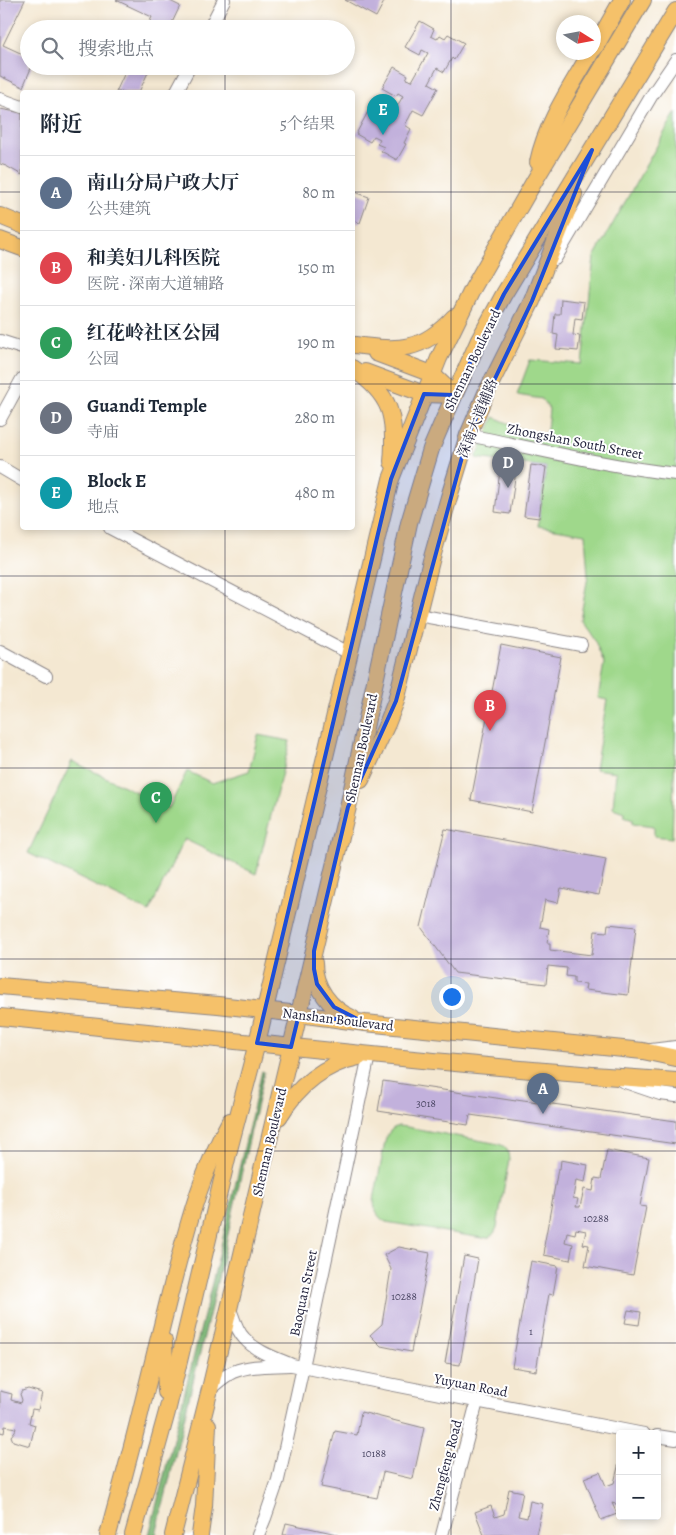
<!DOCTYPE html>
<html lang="zh">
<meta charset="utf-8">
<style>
body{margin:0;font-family:Alegreya,"Noto Serif SC",serif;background:#f6f6f7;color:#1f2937}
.controls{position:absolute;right:15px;bottom:15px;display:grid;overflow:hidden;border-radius:5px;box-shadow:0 2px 8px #0003}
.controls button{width:45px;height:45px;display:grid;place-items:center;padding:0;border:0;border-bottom:1px solid #e0e1e3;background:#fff;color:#1f2937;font:25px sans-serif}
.compass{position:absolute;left:556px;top:15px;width:45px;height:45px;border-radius:50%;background:#fff;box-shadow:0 2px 8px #0003;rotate:101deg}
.you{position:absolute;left:451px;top:996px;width:18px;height:18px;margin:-12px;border:4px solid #fff;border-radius:50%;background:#1a73e8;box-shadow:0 0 0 8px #1a73e833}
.badge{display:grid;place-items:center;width:32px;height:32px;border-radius:50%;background:#c8321e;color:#fff;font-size:16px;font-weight:700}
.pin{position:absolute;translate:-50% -41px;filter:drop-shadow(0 1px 2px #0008)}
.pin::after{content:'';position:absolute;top:26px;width:18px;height:15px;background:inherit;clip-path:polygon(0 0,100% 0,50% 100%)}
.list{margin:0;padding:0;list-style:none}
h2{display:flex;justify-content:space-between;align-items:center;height:65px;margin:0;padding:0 20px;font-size:21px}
h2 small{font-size:16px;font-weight:400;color:#747a83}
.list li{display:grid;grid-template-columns:32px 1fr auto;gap:15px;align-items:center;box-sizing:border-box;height:75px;padding:0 20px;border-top:1px solid #e0e1e3}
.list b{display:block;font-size:19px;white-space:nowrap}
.list p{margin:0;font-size:16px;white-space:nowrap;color:#747a83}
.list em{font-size:16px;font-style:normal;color:#747a83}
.icon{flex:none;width:28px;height:28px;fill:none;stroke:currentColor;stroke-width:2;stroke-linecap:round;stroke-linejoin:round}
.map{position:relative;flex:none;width:676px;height:1535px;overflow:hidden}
.search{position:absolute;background:#fff;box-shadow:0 2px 8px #0003;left:20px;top:20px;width:335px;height:55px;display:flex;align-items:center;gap:12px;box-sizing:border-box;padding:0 18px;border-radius:28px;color:#747a83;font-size:19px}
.panel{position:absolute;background:#fff;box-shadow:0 2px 8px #0003;left:20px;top:90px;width:335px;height:440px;border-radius:5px}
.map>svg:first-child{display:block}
</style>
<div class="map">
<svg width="676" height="1535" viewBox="0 0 676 1535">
<rect width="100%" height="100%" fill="#fff"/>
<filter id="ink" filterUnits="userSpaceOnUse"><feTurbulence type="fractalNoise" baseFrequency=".02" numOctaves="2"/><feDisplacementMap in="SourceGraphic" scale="10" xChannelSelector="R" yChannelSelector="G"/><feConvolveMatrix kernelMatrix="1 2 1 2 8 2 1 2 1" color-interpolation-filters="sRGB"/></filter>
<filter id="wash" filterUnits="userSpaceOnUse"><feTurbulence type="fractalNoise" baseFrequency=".0096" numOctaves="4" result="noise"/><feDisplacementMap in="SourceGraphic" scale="20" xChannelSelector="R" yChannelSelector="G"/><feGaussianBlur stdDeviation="1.12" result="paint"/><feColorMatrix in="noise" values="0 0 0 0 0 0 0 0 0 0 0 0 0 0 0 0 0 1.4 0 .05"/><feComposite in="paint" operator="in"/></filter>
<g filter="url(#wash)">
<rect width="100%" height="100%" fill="#f4e8d2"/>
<!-- green -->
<g fill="#9fd88b" stroke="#607d63">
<polygon points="676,112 676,718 672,838 654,836 654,826 633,823 633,819 624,816 624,812 613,808 616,772 595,769 607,700 598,698 604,663 595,641 580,620 588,576 585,534 538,526 546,467 476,458 494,417 542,438 547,430 549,409 542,399 517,395 530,360 582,364 594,257"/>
<polygon points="258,735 290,741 256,874 184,839 149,912 28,853 72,761 169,808 187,771 212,783 249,771"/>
<path d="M398,1126L407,1127L499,1144C507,1147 508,1151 509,1159L497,1227C494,1235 491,1238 482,1238L386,1222C377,1217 374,1210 374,1200L385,1142C387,1134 390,1129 398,1126Z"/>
</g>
<!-- forest -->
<polygon fill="#7fb877" stroke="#506d59" points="262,1071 264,1072 220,1270 156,1535 149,1535 218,1259"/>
<g id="blocks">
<!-- building -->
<g fill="#c2b1dc">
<polygon points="0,0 25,0 3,45 29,57 29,66 32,66 23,87 0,76"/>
<polygon points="116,0 168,0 180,6 169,29 146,29 152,17"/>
<polygon points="345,0 385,0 376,17"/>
<polygon points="420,21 434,29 431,36 437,39 440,35 445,38 448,34 464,43 454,60 452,58 444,72 437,68 429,83 438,88 423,115 413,110 409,118 405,125 411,129 404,143 406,144 397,160 381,151 384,147 377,144 380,139 374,136 370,142 356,134 370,108 385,116 382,121 387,124 403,96 398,93 396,96 382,88 394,67 408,75 406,79 412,81 428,53 422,50 420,55 405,47"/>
<polygon points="128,66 151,66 139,92 116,92"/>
<polygon points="0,109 22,113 22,175 6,166 0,164"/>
<polygon points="352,191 369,197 360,223 352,220"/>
<polygon points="561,299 584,302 582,319 575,318 573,335 580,336 578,351 556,349 558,335 553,334 555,314 560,314"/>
<polygon points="501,461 517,463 510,514 495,512"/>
<polygon points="531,465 546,467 539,518 524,516"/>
<polygon points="501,645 561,657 532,812 471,800"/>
<polygon points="445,829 606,859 599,895 561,888 558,903 545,900 540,927 549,929 547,943 550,943 550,950 592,955 595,931 607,932 608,924 636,927 628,995 585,990 586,984 574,983 574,977 566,976 567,968 548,966 546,984 455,973 421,927"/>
<polygon points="383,1081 516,1101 516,1099 676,1121 676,1144 470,1115 468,1125 378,1111"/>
<polygon points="607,1150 649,1158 640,1206 646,1207 633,1275 585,1266 589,1245 583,1244 586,1231 576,1229 575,1234 567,1232 565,1242 573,1244 570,1260 544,1255 545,1247 544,1246 558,1169 560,1169 561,1160 588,1165 585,1182 576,1180 573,1198 578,1199 576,1207 580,1207 584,1189 593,1191 595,1178 601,1179"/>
<polygon points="399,1247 430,1253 411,1352 381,1346 370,1335 382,1324 391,1269 384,1255"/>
<polygon points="464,1256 478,1259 460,1365 445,1363"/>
<polygon points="531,1261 558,1266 553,1295 549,1294 536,1371 512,1367"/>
<polygon points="628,1310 641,1312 639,1325 625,1323"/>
<polygon points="28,1389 42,1393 38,1410 32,1409 29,1423 35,1425 30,1446 13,1441 11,1436 15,1431 16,1428 5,1426 4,1433 0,1432 0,1391 12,1394 11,1400 21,1403 22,1400 20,1394 22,1391"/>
<polygon points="361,1412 424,1428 413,1479 383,1472 377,1498 321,1487 335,1431 357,1435"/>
<polygon points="619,1463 620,1505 612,1503 617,1514 601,1520 584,1478 600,1472 606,1486 614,1483"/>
<polygon points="509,1489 523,1492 518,1516 527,1518 530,1501 543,1504 536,1535 501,1534 502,1535 484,1535 475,1512 491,1506 495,1517 504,1514"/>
<polygon points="286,1523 337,1534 337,1535 283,1535"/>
</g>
</g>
</g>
<g filter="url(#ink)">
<use href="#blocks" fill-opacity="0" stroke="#8b8586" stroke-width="1"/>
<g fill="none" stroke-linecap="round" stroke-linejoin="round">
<defs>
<g id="minor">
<polyline points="209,29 224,0"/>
<polyline points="176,92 190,66"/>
<polyline points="0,99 22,107"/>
<polyline points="555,259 652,95 676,60"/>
<polyline points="0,341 22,348"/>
<polyline points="0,419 22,379"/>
<path d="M468,435C537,449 606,466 676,474"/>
<polyline points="0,467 22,480"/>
<polyline points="110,528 351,654"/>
<polyline points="418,615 581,645"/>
<polyline points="0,651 46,676"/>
<polyline points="651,1050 676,1047"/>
<polyline points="622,1081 660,1094 676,1096"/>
<path d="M229,1306C233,1316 236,1330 244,1338C256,1352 276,1358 292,1365L644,1434"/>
<path d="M210,1389C217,1383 224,1376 233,1372C250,1365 271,1366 289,1365"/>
<polyline points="657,1436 676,1439"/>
<polyline points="258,1535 265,1518 278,1480 303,1367 369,1055"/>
<polyline points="442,1535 477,1402"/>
</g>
<g id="major">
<polyline points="594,49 622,0"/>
<path d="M538,162C546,123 571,87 591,52"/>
<polyline points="0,216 22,225"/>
<polyline points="0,240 22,248"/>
<path d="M355,345C399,351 422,352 454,317"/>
<polyline points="376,353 432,374 454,395"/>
<path d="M352,368C392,395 396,416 392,462"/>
<polyline points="365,372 424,394 454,395"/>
<polyline points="361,780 387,724 396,701 431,561 449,497 468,435 486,393 532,301 574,194"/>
<path d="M314,963C314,987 330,1009 352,1018"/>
<polyline points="0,986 218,1005 299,1014 365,1023 643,1051 676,1058"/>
<path d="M0,1017C225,1039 450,1066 676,1081"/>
<path d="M279,1117C297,1087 324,1064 359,1057"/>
<polyline points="164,1341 166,1392"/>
<path d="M108,1535C119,1494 131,1452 141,1410C151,1371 160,1332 170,1293C186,1232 199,1176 230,1121"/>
<polyline points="133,1535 167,1412 230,1146 257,1043 391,479 439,358 473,288 535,180 643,0"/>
<polyline points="173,1535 210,1389 348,807 409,523 431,449 443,421 479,340 504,294 676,11"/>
<polyline points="200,1535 204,1506 208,1425"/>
</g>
</defs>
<!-- minor casing -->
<use href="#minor" stroke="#8b8586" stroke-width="14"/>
<!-- major casing -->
<use href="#major" stroke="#8b8586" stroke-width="18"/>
<!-- minor -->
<use href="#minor" stroke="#fff" stroke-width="12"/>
<!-- major -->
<use href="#major" stroke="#f5c16b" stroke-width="16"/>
</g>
</g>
<!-- marked area -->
<path fill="#1d4ed8" fill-opacity="0.2" stroke="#1d4ed8" stroke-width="4" stroke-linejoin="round" d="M592,150L532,301L468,435L396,701L348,807L314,951V969L317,984L334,1007L365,1023L299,1014L291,1047L257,1043L391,479L424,394L454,395L504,294Z"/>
<!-- grid -->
<path fill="none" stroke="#22223b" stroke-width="1" stroke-opacity="0.55" d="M225,0V29M451,0V1535M225,66V92M0,192H22M352,192H676M0,384H22M352,384H676M225,528V1535M0,576H676M0,768H676M0,959H676M0,1151H676M0,1343H676"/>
<g text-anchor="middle" stroke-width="4" stroke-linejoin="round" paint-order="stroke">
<!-- number labels -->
<g font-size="11" fill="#4a4663">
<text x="426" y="1107">3018</text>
<text x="596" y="1222">10288</text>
<text x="404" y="1300">10288</text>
<text x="531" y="1335">1</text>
<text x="374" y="1457">10188</text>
</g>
<!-- street labels -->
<g font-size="14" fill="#22223b" stroke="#fff">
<text transform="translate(472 360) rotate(-64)" y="5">Shennan Boulevard</text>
<text transform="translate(477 418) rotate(-68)" y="5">深南大道辅路</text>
<text transform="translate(575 441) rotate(11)" y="5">Zhongshan South Street</text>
<text transform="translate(361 748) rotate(-78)" y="5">Shennan Boulevard</text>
<text transform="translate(338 1019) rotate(7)" y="5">Nanshan Boulevard</text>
<text transform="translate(269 1142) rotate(-77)" y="5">Shennan Boulevard</text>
<text transform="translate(303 1293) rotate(-78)" y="5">Baoquan Street</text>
<text transform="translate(471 1385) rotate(11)" y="5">Yuyuan Road</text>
<text transform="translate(445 1465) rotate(-75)" y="5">Zhengfeng Road</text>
</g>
</g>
</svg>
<div class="controls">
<button>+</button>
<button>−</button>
</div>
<svg class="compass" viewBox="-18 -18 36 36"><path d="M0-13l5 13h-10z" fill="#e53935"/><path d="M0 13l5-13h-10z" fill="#747a83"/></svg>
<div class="you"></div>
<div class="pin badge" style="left:543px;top:1114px;background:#5c6f8a">A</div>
<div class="pin badge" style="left:490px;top:731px;background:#e0444e">B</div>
<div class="pin badge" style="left:156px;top:823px;background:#2e9e5b">C</div>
<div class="pin badge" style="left:508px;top:488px;background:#6b7280">D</div>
<div class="pin badge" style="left:383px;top:135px;background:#0f9aa8">E</div>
<div class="search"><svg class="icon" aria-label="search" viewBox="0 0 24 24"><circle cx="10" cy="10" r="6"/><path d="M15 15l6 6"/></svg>搜索地点</div>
<section class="panel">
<h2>附近<small>5个结果</small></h2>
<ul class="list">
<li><span class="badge" style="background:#5c6f8a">A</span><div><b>南山分局户政大厅</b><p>公共建筑</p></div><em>80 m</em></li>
<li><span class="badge" style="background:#e0444e">B</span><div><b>和美妇儿科医院</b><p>医院 · 深南大道辅路</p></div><em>150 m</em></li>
<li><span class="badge" style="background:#2e9e5b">C</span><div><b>红花岭社区公园</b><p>公园</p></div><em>190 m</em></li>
<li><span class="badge" style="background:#6b7280">D</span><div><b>Guandi Temple</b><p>寺庙</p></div><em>280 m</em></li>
<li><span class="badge" style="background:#0f9aa8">E</span><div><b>Block E</b><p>地点</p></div><em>480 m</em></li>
</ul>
</section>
</div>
